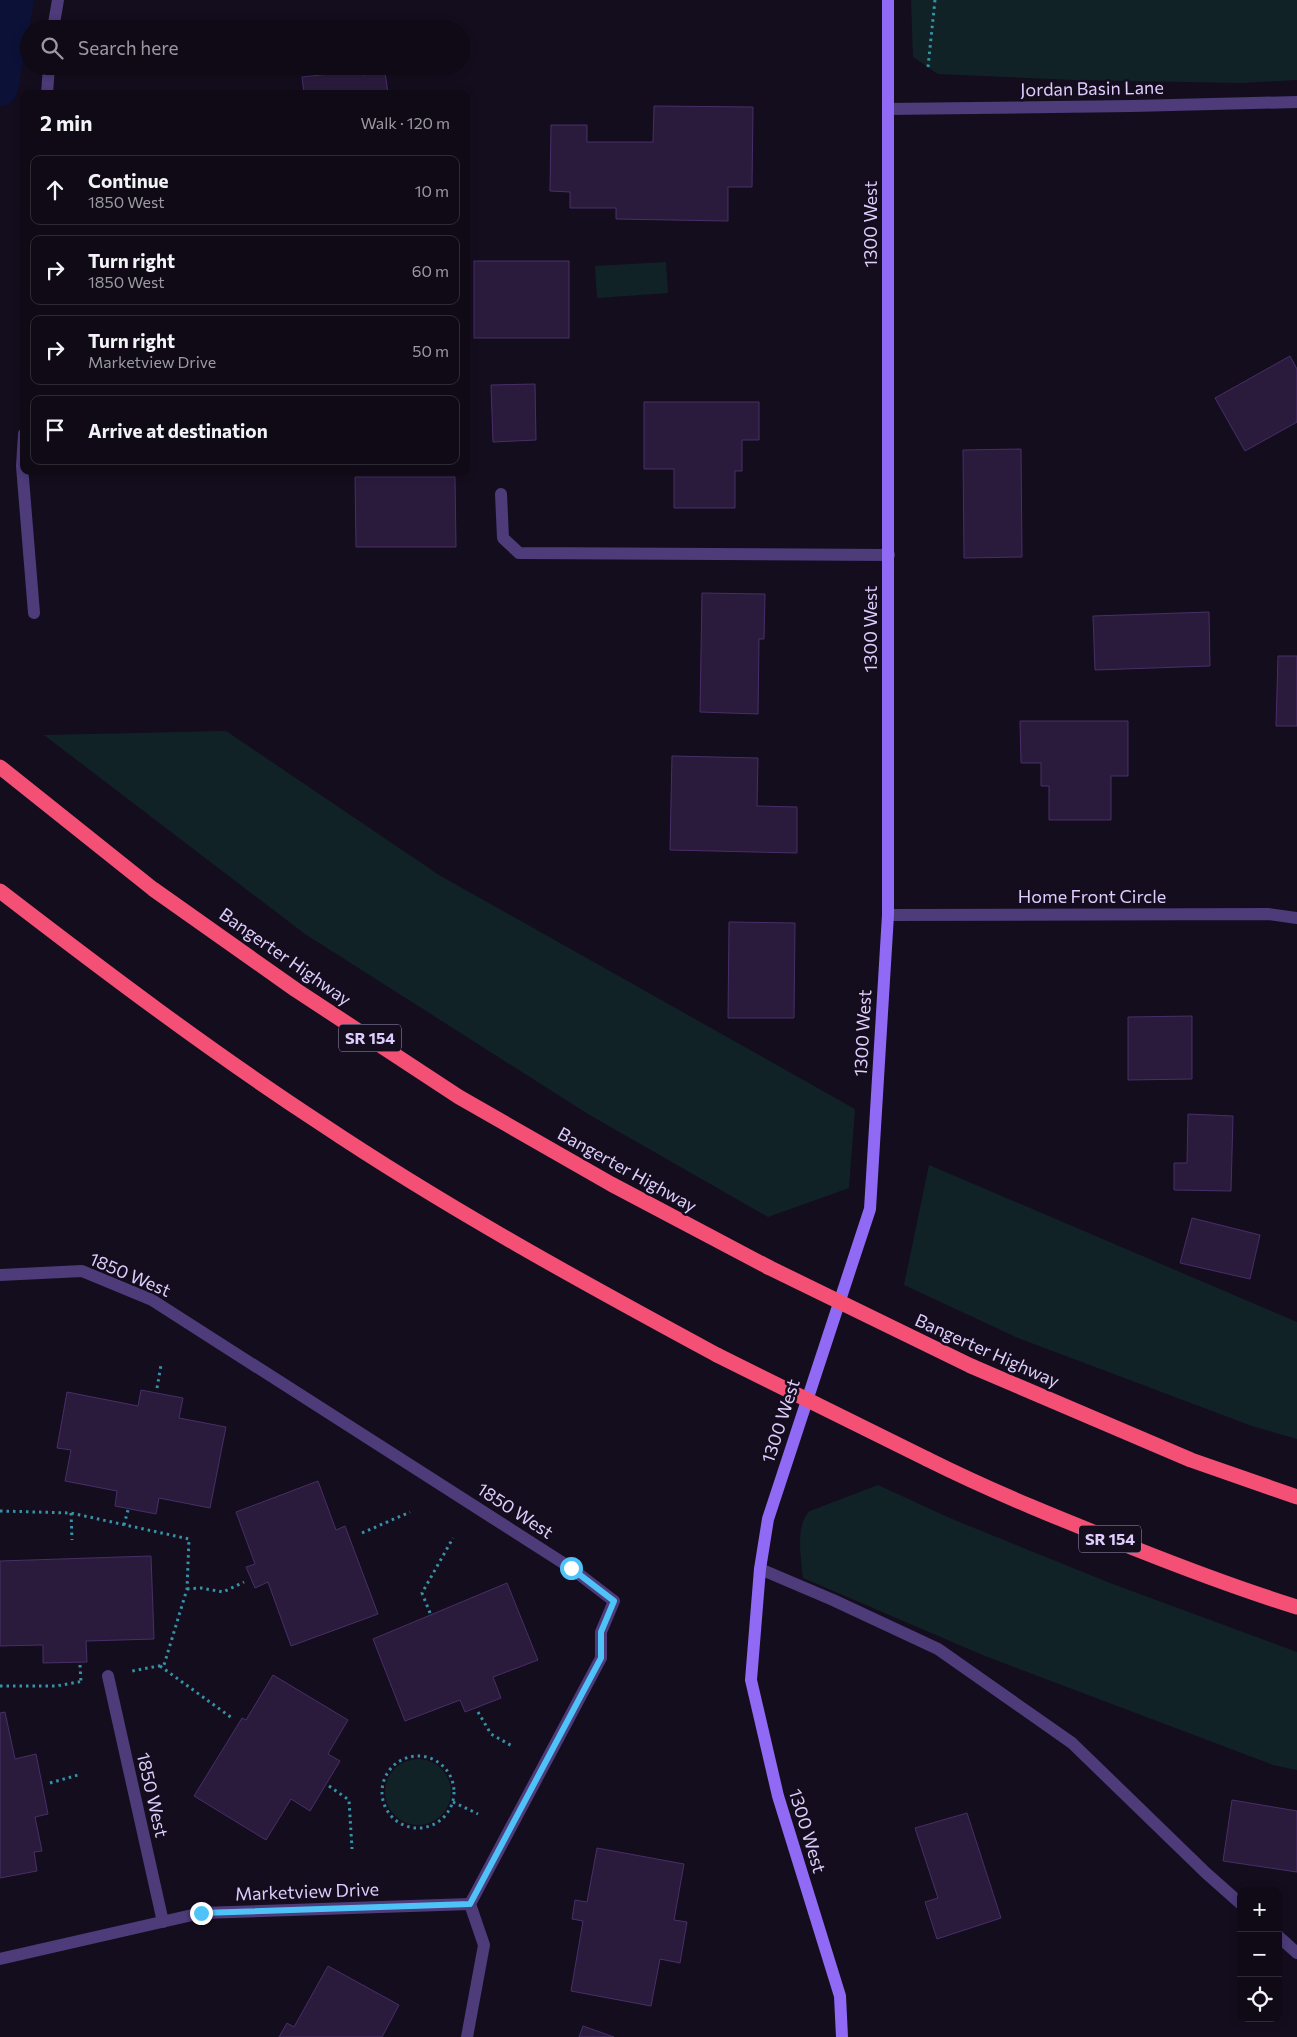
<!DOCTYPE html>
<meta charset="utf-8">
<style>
body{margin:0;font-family:Commissioner,sans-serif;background:#18131f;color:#f1f3f6}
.controls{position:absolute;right:15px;bottom:15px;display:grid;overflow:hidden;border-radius:10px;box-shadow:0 2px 8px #0003}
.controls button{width:45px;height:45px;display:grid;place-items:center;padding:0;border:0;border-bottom:1px solid #2f2b35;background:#0f0a16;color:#f1f3f6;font:25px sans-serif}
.stop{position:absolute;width:15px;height:15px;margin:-11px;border:4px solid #4fc3f7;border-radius:50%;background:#fff}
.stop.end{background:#4fc3f7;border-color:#fff;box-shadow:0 1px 5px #0008}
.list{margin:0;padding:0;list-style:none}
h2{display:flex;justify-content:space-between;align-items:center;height:65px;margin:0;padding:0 20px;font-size:21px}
h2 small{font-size:16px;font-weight:400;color:#9b9aa1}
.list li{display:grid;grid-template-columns:32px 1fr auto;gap:15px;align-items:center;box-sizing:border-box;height:70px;margin:0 10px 10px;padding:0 10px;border:1px solid #2f2b35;border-radius:10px}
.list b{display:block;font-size:19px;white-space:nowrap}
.list p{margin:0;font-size:16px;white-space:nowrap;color:#9b9aa1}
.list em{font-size:16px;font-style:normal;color:#9b9aa1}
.icon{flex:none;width:28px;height:28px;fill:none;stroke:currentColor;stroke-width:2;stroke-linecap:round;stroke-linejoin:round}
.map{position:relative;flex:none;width:1297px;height:2037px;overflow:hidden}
.search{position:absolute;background:#0f0a16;box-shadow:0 2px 8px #0003;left:20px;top:20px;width:450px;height:55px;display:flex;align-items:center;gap:12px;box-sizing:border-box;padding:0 18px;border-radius:28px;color:#9b9aa1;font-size:19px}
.panel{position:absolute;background:#0f0a16;box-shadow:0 2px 8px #0003;left:20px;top:90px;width:450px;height:385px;border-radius:10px}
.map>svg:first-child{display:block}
</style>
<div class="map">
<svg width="1297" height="2037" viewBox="0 0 1297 2037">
<rect width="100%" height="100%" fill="#140d1e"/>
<!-- green -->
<g fill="#112227">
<polygon points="911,0 1297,0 1297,80 1241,83 1076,80 938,74 913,57"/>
<polygon points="666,262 668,293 597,298 595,266"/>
<polygon points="226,731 439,875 855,1109 849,1188 768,1217 588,1114 305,934 44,735"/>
<polygon points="929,1165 1297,1322 1297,1439 1252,1426 1018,1338 904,1285"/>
<path d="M878,1485L952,1519L1110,1583L1297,1652V1770L1273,1765L985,1656L803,1578C801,1560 795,1523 810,1511Z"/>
<circle cx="418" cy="1792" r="33"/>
</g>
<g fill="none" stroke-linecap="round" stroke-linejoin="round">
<!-- canal -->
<polyline stroke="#0c1138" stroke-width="36" points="0,88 16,0"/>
</g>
<!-- building -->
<g fill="#2a1b3d" stroke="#482e68">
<polygon points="329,66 362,66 363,75 385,72 388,94 304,94 302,77 330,74"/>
<polygon points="654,106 753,107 752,187 728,187 728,221 616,219 616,208 570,208 570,192 550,191 551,125 587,125 587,142 653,142"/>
<rect x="474" y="261" width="95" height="77"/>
<polygon points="1290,356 1297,369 1297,422 1245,451 1215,398"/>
<polygon points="535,384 536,440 493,442 491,385"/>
<polygon points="644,402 759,402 759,440 742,440 742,471 735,471 735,508 674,508 674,469 644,469"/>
<polygon points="1021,449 1022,557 964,558 963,450"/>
<polygon points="355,477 455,477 456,547 356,547"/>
<polygon points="702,593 765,594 764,639 759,639 758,714 700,712"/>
<polygon points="1209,612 1210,666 1095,670 1093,616"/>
<polygon points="1278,656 1297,656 1297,726 1276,726"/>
<polygon points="1020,721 1128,721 1128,776 1111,776 1111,820 1049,820 1049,786 1041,786 1041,763 1021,763"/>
<polygon points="672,756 758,758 757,806 797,807 797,853 670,850"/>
<polygon points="729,922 795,923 794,1018 728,1018"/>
<polygon points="1192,1016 1192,1079 1128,1080 1128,1017"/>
<polygon points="1188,1114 1233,1116 1231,1191 1174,1190 1174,1163 1187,1163"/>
<polygon points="1192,1218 1260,1235 1250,1279 1180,1263"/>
<polygon points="141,1390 183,1398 179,1418 226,1427 210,1508 159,1498 156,1514 115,1506 117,1491 65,1481 71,1450 57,1448 67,1392 138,1406"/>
<polygon points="318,1481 336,1530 345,1526 378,1614 291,1646 268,1582 255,1588 246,1567 255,1564 236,1512"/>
<polygon points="151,1556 154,1639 86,1641 87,1662 43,1663 43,1645 0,1646 0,1561"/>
<polygon points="507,1583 538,1660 493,1677 501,1698 465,1712 460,1700 405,1721 373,1639"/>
<polygon points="273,1675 348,1720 328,1754 340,1761 310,1811 291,1799 266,1840 194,1796 242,1718 246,1720"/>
<polygon points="5,1712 15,1759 36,1754 48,1814 35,1817 42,1851 34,1852 37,1871 0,1878 0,1713"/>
<polygon points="1232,1800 1297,1811 1297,1872 1223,1861"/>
<polygon points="967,1813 1001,1918 937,1939 925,1902 938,1898 915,1828"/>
<polygon points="597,1848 684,1864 674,1920 687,1922 680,1963 660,1959 651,2006 571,1991 583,1921 572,1919 575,1900 587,1902"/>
<polygon points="328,1966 399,2005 382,2037 279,2037 287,2023 294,2027"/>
<polygon points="583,2026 614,2037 579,2037"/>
</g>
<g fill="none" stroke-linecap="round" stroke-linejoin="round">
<!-- path -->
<g stroke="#3593a8" stroke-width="3" stroke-dasharray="2.5 4" stroke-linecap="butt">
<polyline points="928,67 935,0"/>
<polyline points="157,1388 161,1365"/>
<polyline points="0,1511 71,1513 189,1539 187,1589 164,1665 132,1671"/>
<polyline points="71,1513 72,1540"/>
<polyline points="124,1525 128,1510"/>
<polyline points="362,1533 410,1512"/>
<polyline points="187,1589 201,1588 223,1592 244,1582"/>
<polyline points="430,1613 422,1593 453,1538"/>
<polyline points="80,1665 81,1682"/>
<polyline points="160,1666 232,1718"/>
<polyline points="0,1686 56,1686 84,1681"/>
<polyline points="478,1712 491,1734 512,1746"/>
<circle cx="418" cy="1792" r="36"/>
<polyline points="50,1783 78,1775"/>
<polyline points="329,1786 349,1800 352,1849"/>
<polyline points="453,1802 478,1814"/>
</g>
<!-- lane -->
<g stroke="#4d3b7a" stroke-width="12">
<polyline points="53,29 58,0"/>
<polyline points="47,94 49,66"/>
<polyline points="24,434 22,466 34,613"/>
<polyline points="501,494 503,538 519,553 889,555"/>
<polyline points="760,1569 833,1600 938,1649 1072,1743 1206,1873 1241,1904"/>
<polyline points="1278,1936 1297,1953"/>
</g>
<!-- street -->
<g stroke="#4d3b7a" stroke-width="12">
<polyline points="888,109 1132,106 1297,102"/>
<polyline points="888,915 1268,914 1297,918"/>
<polyline points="0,1275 82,1271 152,1300 571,1568 614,1601 601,1632 601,1658 470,1904 484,1945 467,2037"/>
<polyline points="108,1676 163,1922"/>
<polyline points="0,1959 201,1913 470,1904"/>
</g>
<!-- secondary -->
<polyline stroke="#906af5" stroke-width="12" points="842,2037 840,1996 778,1796 751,1680 760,1569 768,1519 870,1209 888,915 888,0"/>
<!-- highway -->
<g stroke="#f45076" stroke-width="15">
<polyline points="0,767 153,889 296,990 459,1097 611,1184 768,1267"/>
<path d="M0,891C104,971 210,1051 320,1123C447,1208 582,1282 717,1355"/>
<polyline points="971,1366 1191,1460 1297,1497"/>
<path d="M927,1459C995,1493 1065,1521 1136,1549C1189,1570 1242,1590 1297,1607"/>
</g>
<!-- highway-bridge -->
<g stroke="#f45076" stroke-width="15">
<polyline points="768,1267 971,1366"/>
<polyline points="717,1355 927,1459"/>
</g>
</g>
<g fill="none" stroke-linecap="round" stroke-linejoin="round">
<!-- route -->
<polyline stroke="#4fc3f7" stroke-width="6" points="201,1913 470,1904 601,1658 601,1632 614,1601 571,1568"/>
</g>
<g text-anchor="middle" stroke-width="5" stroke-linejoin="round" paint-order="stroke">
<!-- shield labels -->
<g fill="#140d1e" stroke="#a193b9" stroke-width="1">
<rect x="339" y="1024.5" width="62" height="27" rx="4"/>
<rect x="1079" y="1525.5" width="62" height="27" rx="4"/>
</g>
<g font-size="16" font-weight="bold" fill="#decdfc">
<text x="370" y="1044">SR 154</text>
<text x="1110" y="1545">SR 154</text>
</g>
<!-- street labels -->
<g font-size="18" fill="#decdfc" stroke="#140d1e">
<text transform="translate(1092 89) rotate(-1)" y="6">Jordan Basin Lane</text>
<text transform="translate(871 224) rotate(-90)" y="6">1300 West</text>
<text transform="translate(871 629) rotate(-90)" y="6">1300 West</text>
<text x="1092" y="903">Home Front Circle</text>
<text transform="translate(285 957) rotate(35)" y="6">Bangerter Highway</text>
<text transform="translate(863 1033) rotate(-87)" y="6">1300 West</text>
<text transform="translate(627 1170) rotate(29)" y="6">Bangerter Highway</text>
<text transform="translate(130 1275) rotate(23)" y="6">1850 West</text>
<text transform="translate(987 1351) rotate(24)" y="6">Bangerter Highway</text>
<text transform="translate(781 1421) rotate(-72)" y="6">1300 West</text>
<text transform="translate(515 1511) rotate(33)" y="6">1850 West</text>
<text transform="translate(152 1795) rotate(77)" y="6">1850 West</text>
<text transform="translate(807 1831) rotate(73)" y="6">1300 West</text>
<text transform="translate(307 1892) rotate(-2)" y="6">Marketview Drive</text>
</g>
</g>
</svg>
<div class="controls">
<button>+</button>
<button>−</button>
<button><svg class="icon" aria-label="locate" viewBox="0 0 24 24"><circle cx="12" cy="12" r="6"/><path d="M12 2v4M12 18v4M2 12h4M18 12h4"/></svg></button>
</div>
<div class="stop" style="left:571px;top:1568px"></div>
<div class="stop end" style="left:201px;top:1913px"></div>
<div class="search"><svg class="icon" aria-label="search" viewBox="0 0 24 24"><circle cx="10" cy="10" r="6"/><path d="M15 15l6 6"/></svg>Search here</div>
<section class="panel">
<h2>2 min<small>Walk · 120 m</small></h2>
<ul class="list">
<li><svg class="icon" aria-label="ahead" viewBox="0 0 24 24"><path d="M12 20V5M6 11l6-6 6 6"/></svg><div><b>Continue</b><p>1850 West</p></div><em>10 m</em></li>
<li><svg class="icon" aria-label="right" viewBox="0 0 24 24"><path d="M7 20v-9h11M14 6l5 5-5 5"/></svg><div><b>Turn right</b><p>1850 West</p></div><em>60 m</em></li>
<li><svg class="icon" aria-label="right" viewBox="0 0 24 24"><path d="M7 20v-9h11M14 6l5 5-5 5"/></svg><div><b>Turn right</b><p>Marketview Drive</p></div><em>50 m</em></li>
<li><svg class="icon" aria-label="arrive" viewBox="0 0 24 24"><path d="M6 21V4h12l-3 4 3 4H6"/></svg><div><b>Arrive at destination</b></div></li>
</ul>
</section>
</div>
